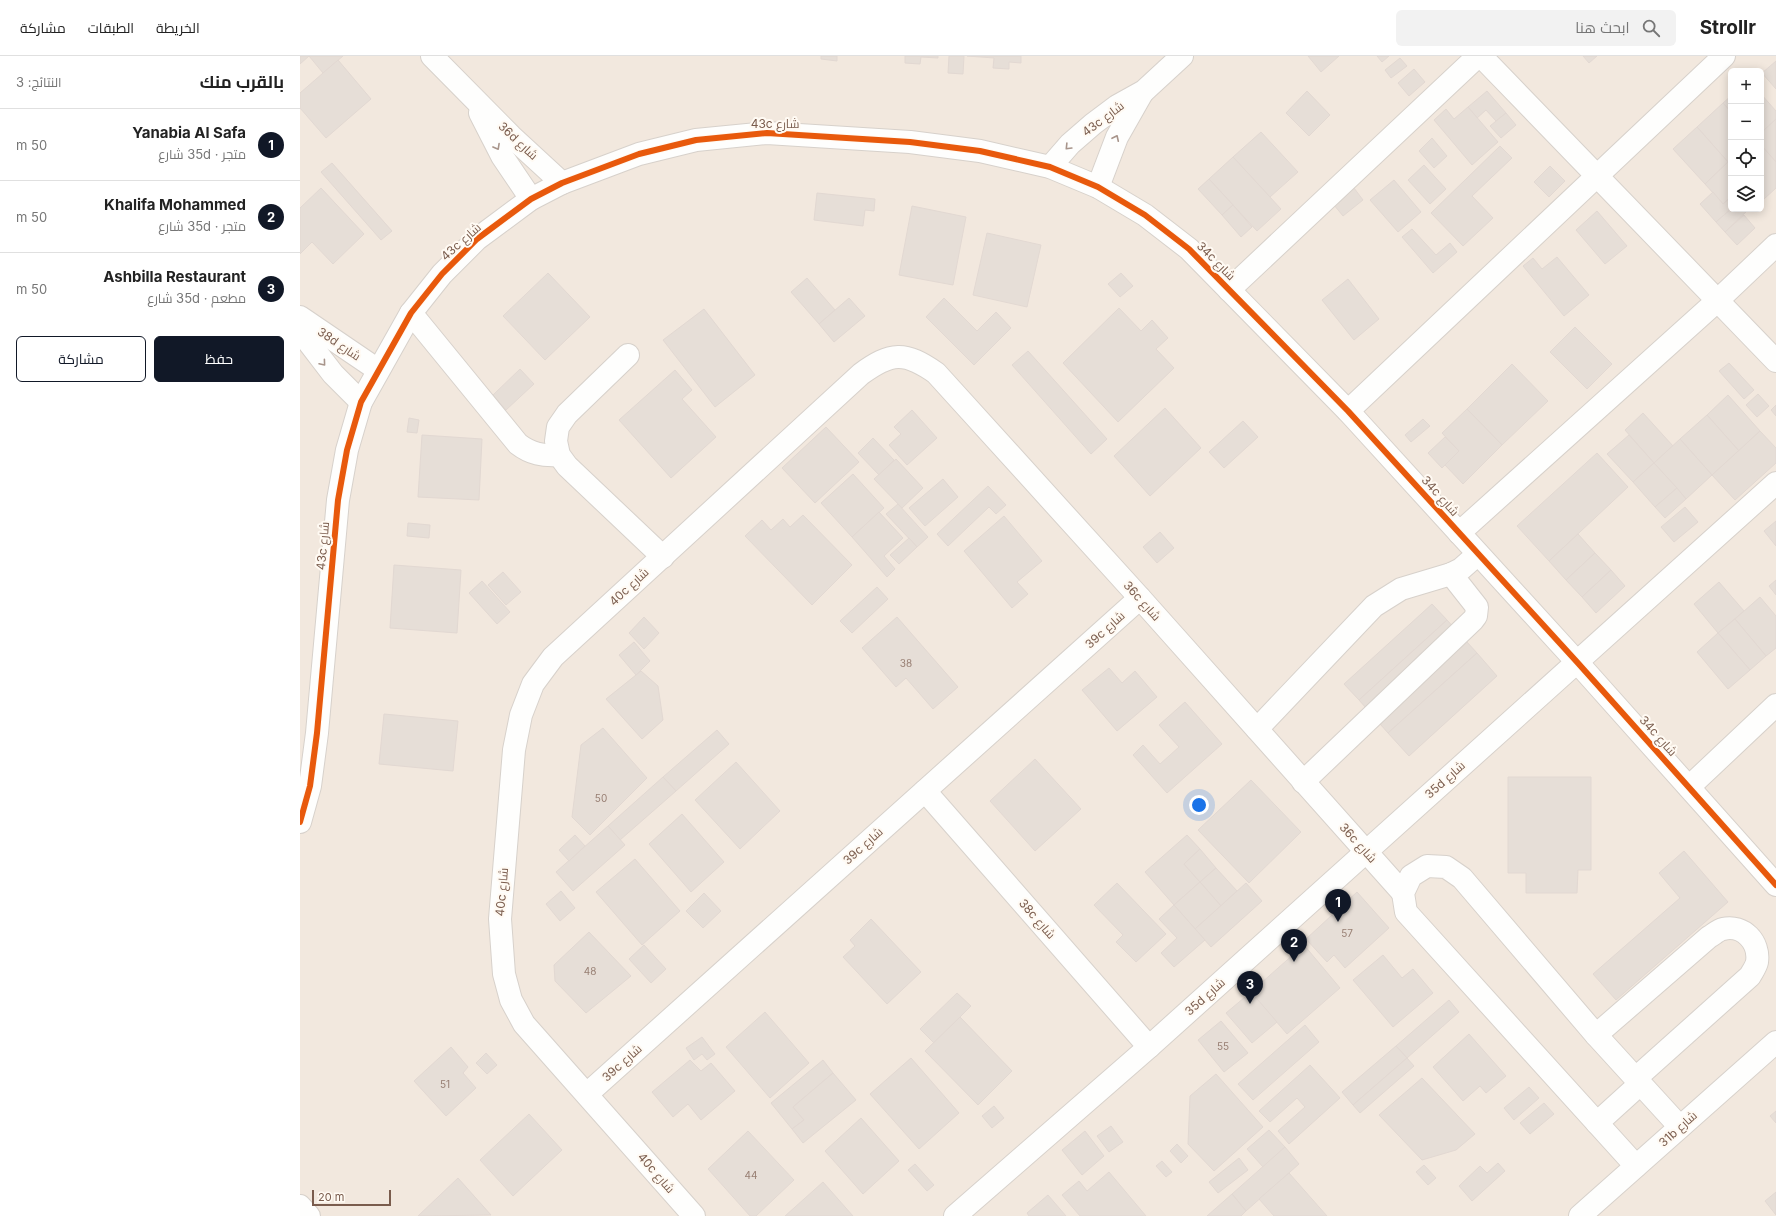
<!DOCTYPE html>
<html lang="ar">
<meta charset="utf-8">
<style>
body{margin:0;font-family:Inter,Cairo,sans-serif;background:#f2f2f2;color:#222;direction:rtl}
.controls{position:absolute;right:12px;top:12px;display:grid;overflow:hidden;border-radius:6px;box-shadow:0 2px 10px #0003}
.controls button{width:36px;height:36px;display:grid;place-items:center;padding:0;border:0;border-bottom:1px solid #e0e0e0;background:#fff;color:#222;font:20px sans-serif}
.scale{position:absolute;left:12px;bottom:10px;width:79px;box-sizing:border-box;padding-left:4px;border:2px solid #7a5c4d;border-top:0;font-size:11px;line-height:14px;white-space:nowrap;color:#7a5c4d;-webkit-text-stroke:3px #fffaf3;paint-order:stroke}
.you{position:absolute;left:899px;top:749px;width:14px;height:14px;margin:-10px;border:3px solid #fff;border-radius:50%;background:#1a73e8;box-shadow:0 0 0 6px #1a73e833}
.badge{display:grid;place-items:center;width:26px;height:26px;border-radius:50%;background:#111827;color:#fff;font-size:13px;font-weight:700}
.pin{position:absolute;translate:-50% -33px;filter:drop-shadow(0 1px 2px #0008)}
.pin::after{content:'';position:absolute;top:21px;width:14px;height:12px;background:inherit;clip-path:polygon(0 0,100% 0,50% 100%)}
.list{margin:0;padding:0;list-style:none}
h2{display:flex;justify-content:space-between;align-items:center;height:52px;margin:0;padding:0 16px;font-size:17px}
h2 small{font-size:13px;font-weight:400;color:#767676}
.list li{display:grid;grid-template-columns:26px 1fr auto;gap:12px;align-items:center;box-sizing:border-box;height:72px;padding:0 16px;border-top:1px solid #e0e0e0}
.list b{display:block;font-size:15px;white-space:nowrap}
.list p{margin:0;font-size:13px;white-space:nowrap;color:#767676}
.list em{font-size:13px;font-style:normal;color:#767676}
.actions{display:flex;gap:8px;padding:12px 16px}
.actions a{flex:1;padding:9px 0;border:1px solid #111827;border-radius:6px;text-align:center;font-size:14px;color:#111827}
.actions .main{background:#111827;color:#fff}
.icon{flex:none;width:22px;height:22px;fill:none;stroke:currentColor;stroke-width:2;stroke-linecap:round;stroke-linejoin:round}
.map{position:relative;flex:none;width:1476px;height:1160px;overflow:hidden;direction:ltr}
header{display:flex;align-items:center;gap:24px;box-sizing:border-box;height:56px;padding:0 20px;background:#fff;border-bottom:1px solid #e0e0e0}
header strong{font-size:19px}
nav{display:flex;gap:22px;margin-inline-start:auto;font-size:14px}
.search{width:280px;height:36px;background:#f2f2f2;display:flex;align-items:center;gap:10px;box-sizing:border-box;padding:0 14px;border-radius:6px;color:#767676;font-size:15px}
main{display:flex}
aside{flex:1;background:#fff}
.map>svg:first-child{display:block}
</style>
<header>
<strong>Strollr</strong>
<div class="search"><svg class="icon" aria-label="search" viewBox="0 0 24 24"><circle cx="10" cy="10" r="6"/><path d="M15 15l6 6"/></svg>ابحث هنا</div>
<nav><a>الخريطة</a><a>الطبقات</a><a>مشاركة</a></nav>
</header>
<main>
<div class="map">
<svg width="1476" height="1160" viewBox="0 0 1476 1160">
<rect width="100%" height="100%" fill="#f9f5f0"/>
<!-- residential -->
<path fill="#f2e8de" fill-rule="evenodd" d="M0,0H1476V1160H0ZM1431,15H1461V153H1431Z"/>
<!-- building -->
<g fill="#e6ded7" stroke="#e2d8d2">
<polygon points="0,0 9,0 0,8"/>
<polygon points="9,0 43,0 23,17"/>
<polygon points="521,0 537,0 537,5 521,3"/>
<polygon points="605,0 638,0 638,2 621,1 620,8 605,7"/>
<polygon points="649,0 664,0 663,18 648,17"/>
<polygon points="667,0 721,0 721,7 709,6 709,13 693,12 694,2"/>
<polygon points="1008,0 1039,0 1021,16"/>
<polygon points="1077,0 1089,0 1082,6"/>
<polygon points="1283,0 1297,0 1289,7"/>
<polygon points="1100,2 1107,10 1091,22 1085,14"/>
<polygon points="38,4 71,43 26,82 0,52 0,37"/>
<polygon points="1476,5 1476,33 1462,17"/>
<polygon points="1114,13 1125,26 1109,40 1098,27"/>
<polygon points="1007,35 1030,59 1009,80 986,57"/>
<polygon points="1187,35 1206,57 1196,65 1186,54 1177,62 1168,51"/>
<polygon points="1461,38 1476,55 1476,63 1461,77"/>
<polygon points="1431,40 1431,56 1423,47"/>
<polygon points="1423,47 1431,56 1431,104 1428,106 1397,71"/>
<polygon points="1168,51 1198,86 1172,109 1134,64 1146,53 1154,63"/>
<polygon points="1206,57 1216,69 1201,82 1190,70"/>
<polygon points="1476,63 1476,106 1461,89 1461,77"/>
<polygon points="1397,71 1428,106 1405,128 1373,93"/>
<polygon points="961,76 998,116 970,141 933,101"/>
<polygon points="1132,82 1147,100 1134,112 1119,95"/>
<polygon points="1461,89 1476,106 1476,132 1463,144 1461,142"/>
<polygon points="1200,90 1212,102 1172,140 1193,162 1163,190 1131,157"/>
<polygon points="933,101 981,153 957,175 909,123"/>
<polygon points="1428,106 1431,109 1431,140 1423,148 1405,128"/>
<polygon points="32,107 92,175 81,184 21,116"/>
<polygon points="1124,109 1146,133 1130,148 1108,124"/>
<polygon points="1250,110 1265,125 1249,141 1234,126"/>
<polygon points="909,123 933,149 922,159 898,133"/>
<polygon points="1094,124 1121,156 1098,176 1070,144"/>
<polygon points="21,132 64,178 33,208 12,186 0,198 0,152"/>
<polygon points="1054,132 1063,144 1043,160 1034,149"/>
<polygon points="1413,136 1423,148 1429,143 1431,145 1431,153 1416,166 1400,148"/>
<polygon points="517,137 575,143 574,155 565,154 563,170 514,164"/>
<polygon points="933,149 952,171 941,181 922,159"/>
<polygon points="612,150 666,161 653,229 599,219"/>
<polygon points="1431,153 1449,153 1425,176 1416,166"/>
<polygon points="1297,155 1327,190 1305,208 1276,174"/>
<polygon points="1444,159 1455,172 1437,189 1425,176"/>
<polygon points="1112,173 1136,199 1150,187 1157,196 1133,217 1102,181"/>
<polygon points="687,177 741,189 727,251 673,239"/>
<polygon points="1257,201 1289,239 1264,260 1223,210 1233,202 1242,213"/>
<polygon points="248,217 290,261 245,304 203,260"/>
<polygon points="821,217 833,230 820,241 808,228"/>
<polygon points="507,222 535,254 519,268 491,236"/>
<polygon points="1048,223 1079,263 1054,284 1022,244"/>
<polygon points="549,242 565,260 534,286 519,268"/>
<polygon points="644,242 677,275 696,256 711,272 674,309 626,261"/>
<polygon points="819,252 841,275 852,264 868,282 856,293 874,312 818,366 763,307"/>
<polygon points="404,253 455,319 415,351 363,284"/>
<polygon points="1275,271 1312,308 1287,333 1250,296"/>
<polygon points="728,295 807,383 791,398 712,309"/>
<polygon points="1429,307 1454,334 1444,343 1419,315"/>
<polygon points="1212,308 1248,345 1202,389 1167,353"/>
<polygon points="220,313 234,328 206,354 193,339"/>
<polygon points="375,314 392,334 382,343 416,381 371,422 319,364"/>
<polygon points="1458,338 1469,350 1457,361 1446,349"/>
<polygon points="1428,339 1460,375 1439,395 1407,359"/>
<polygon points="1476,349 1476,360 1471,354"/>
<polygon points="865,352 901,392 850,440 814,400"/>
<polygon points="1167,353 1202,389 1163,428 1145,409 1159,395 1142,377"/>
<polygon points="612,354 637,382 607,409 589,389 601,378 594,371"/>
<polygon points="1343,357 1373,390 1354,407 1325,374"/>
<polygon points="1407,359 1439,395 1412,419 1380,383"/>
<polygon points="109,362 119,364 117,377 107,376"/>
<polygon points="1123,363 1130,370 1111,386 1105,379"/>
<polygon points="943,365 958,381 924,412 909,396"/>
<polygon points="526,371 559,406 515,447 482,412"/>
<polygon points="1460,375 1476,392 1476,407 1435,444 1412,419"/>
<polygon points="122,379 182,383 179,444 118,441"/>
<polygon points="1329,379 1354,407 1333,426 1307,398"/>
<polygon points="1145,381 1159,395 1142,412 1128,397"/>
<polygon points="573,382 594,404 579,419 558,397"/>
<polygon points="1380,383 1412,419 1386,443 1354,407"/>
<polygon points="1297,397 1328,431 1249,505 1217,470"/>
<polygon points="596,403 623,432 602,452 574,423"/>
<polygon points="1354,407 1377,432 1355,451 1333,426"/>
<polygon points="553,418 584,452 552,481 521,447"/>
<polygon points="643,423 658,441 625,470 609,452"/>
<polygon points="688,430 706,449 696,458 689,451 648,490 637,478"/>
<polygon points="1377,432 1386,443 1365,462 1355,451"/>
<polygon points="598,448 628,481 617,491 586,458"/>
<polygon points="1385,451 1398,466 1374,486 1361,471"/>
<polygon points="579,456 603,482 584,500 595,513 587,521 552,481"/>
<polygon points="503,459 552,509 512,549 445,480 462,464 471,474 483,463 490,471"/>
<polygon points="704,460 742,505 717,526 728,538 712,552 664,495"/>
<polygon points="1476,465 1476,490 1464,475"/>
<polygon points="108,467 130,469 129,482 107,480"/>
<polygon points="860,476 874,492 857,507 843,491"/>
<polygon points="1278,478 1295,497 1266,524 1249,505"/>
<polygon points="609,482 617,491 599,508 590,499"/>
<polygon points="1295,497 1311,514 1282,541 1266,524"/>
<polygon points="94,509 161,514 157,577 90,572"/>
<polygon points="1311,514 1325,530 1296,557 1282,541"/>
<polygon points="203,516 221,536 206,549 188,529"/>
<polygon points="1476,524 1476,539 1469,530"/>
<polygon points="182,525 210,556 197,568 169,537"/>
<polygon points="1419,526 1444,555 1418,577 1394,548"/>
<polygon points="577,531 588,543 552,577 540,565"/>
<polygon points="1460,541 1476,560 1476,592 1466,600 1435,563"/>
<polygon points="1132,548 1147,564 1059,644 1044,628"/>
<polygon points="344,561 359,577 344,593 329,577"/>
<polygon points="597,561 658,631 633,653 606,622 596,631 562,592"/>
<polygon points="1435,563 1466,600 1450,614 1418,577"/>
<polygon points="1147,564 1177,597 1088,677 1059,644"/>
<polygon points="1418,577 1450,614 1428,633 1397,596"/>
<polygon points="334,586 350,605 336,619 319,599"/>
<polygon points="1177,597 1197,620 1109,700 1088,677"/>
<polygon points="809,612 822,627 835,615 857,641 817,675 782,634"/>
<polygon points="341,615 358,630 363,664 342,683 306,643"/>
<polygon points="885,646 922,688 867,737 833,699 843,689 860,708 879,691 859,669"/>
<polygon points="84,658 158,665 153,715 79,708"/>
<polygon points="303,672 347,722 290,779 272,761 281,689"/>
<polygon points="417,674 429,688 376,735 363,721"/>
<polygon points="735,703 781,753 735,795 690,745"/>
<polygon points="436,706 480,755 440,793 395,744"/>
<polygon points="363,721 376,735 320,784 308,770"/>
<polygon points="1208,721 1291,721 1291,814 1278,814 1277,837 1226,837 1226,817 1208,817"/>
<polygon points="951,724 1001,776 949,827 898,774"/>
<polygon points="382,758 424,806 391,836 349,788"/>
<polygon points="308,770 325,789 273,835 256,816"/>
<polygon points="275,779 285,790 269,805 259,794"/>
<polygon points="887,779 900,793 884,808 900,826 874,849 845,816"/>
<polygon points="900,793 916,812 900,826 884,808"/>
<polygon points="1384,795 1428,846 1316,944 1293,918 1380,842 1359,817"/>
<polygon points="335,803 380,855 342,889 296,836"/>
<polygon points="916,812 937,835 921,850 900,826"/>
<polygon points="900,826 921,850 895,873 874,849"/>
<polygon points="817,827 866,878 836,906 816,886 823,879 794,849"/>
<polygon points="946,827 962,845 911,891 895,873"/>
<polygon points="261,835 275,852 260,865 246,848"/>
<polygon points="1057,836 1089,872 1045,912 1034,899 1027,906 1006,883"/>
<polygon points="404,837 421,855 403,872 386,855"/>
<polygon points="874,849 905,884 874,911 861,897 877,882 859,863"/>
<polygon points="571,863 621,916 587,948 543,901 555,890 550,884"/>
<polygon points="289,876 331,920 286,957 255,925 254,909"/>
<polygon points="344,889 366,913 351,927 329,903"/>
<polygon points="1004,889 1040,932 987,978 951,936"/>
<polygon points="1083,899 1102,922 1113,913 1133,937 1093,971 1053,924"/>
<polygon points="951,936 977,966 952,987 926,957"/>
<polygon points="657,937 671,950 634,987 620,973"/>
<polygon points="1149,944 1159,956 1107,1002 1096,990"/>
<polygon points="465,956 509,1007 470,1042 426,991"/>
<polygon points="660,961 712,1015 678,1049 625,995"/>
<polygon points="921,965 948,997 924,1016 898,984"/>
<polygon points="1005,969 1019,986 953,1044 938,1028"/>
<polygon points="1169,978 1206,1020 1186,1037 1180,1030 1163,1045 1133,1011"/>
<polygon points="402,981 415,998 407,1004 402,998 394,1004 386,992"/>
<polygon points="1096,990 1107,1002 1053,1049 1042,1036"/>
<polygon points="151,991 168,1011 163,1017 176,1032 146,1060 114,1025"/>
<polygon points="186,997 197,1009 187,1018 176,1007"/>
<polygon points="611,1002 659,1057 619,1093 570,1038"/>
<polygon points="1107,1002 1114,1010 1060,1057 1053,1049"/>
<polygon points="390,1004 401,1015 411,1007 435,1035 401,1064 388,1048 373,1061 352,1036"/>
<polygon points="523,1004 533,1017 493,1051 504,1064 492,1073 471,1047"/>
<polygon points="1010,1009 1040,1042 989,1088 978,1075 1005,1051 997,1042 970,1066 959,1055"/>
<polygon points="533,1017 556,1044 503,1087 492,1073 504,1064 493,1051"/>
<polygon points="916,1018 963,1071 914,1115 888,1088 890,1040"/>
<polygon points="1122,1022 1175,1078 1156,1094 1122,1104 1079,1059"/>
<polygon points="1229,1031 1239,1042 1214,1064 1204,1052"/>
<polygon points="1244,1047 1254,1058 1230,1078 1220,1067"/>
<polygon points="694,1050 704,1062 692,1072 682,1060"/>
<polygon points="1476,1055 1476,1067 1470,1060"/>
<polygon points="229,1058 262,1094 213,1140 180,1104"/>
<polygon points="561,1062 599,1105 563,1138 525,1095"/>
<polygon points="811,1070 823,1086 809,1096 797,1080"/>
<polygon points="969,1074 985,1091 963,1111 947,1093"/>
<polygon points="448,1075 494,1124 456,1160 450,1160 408,1113"/>
<polygon points="785,1075 804,1100 782,1119 762,1094"/>
<polygon points="877,1088 888,1100 881,1107 870,1095"/>
<polygon points="985,1091 999,1108 946,1155 932,1138"/>
<polygon points="939,1102 948,1114 918,1137 909,1126"/>
<polygon points="862,1105 872,1116 866,1121 856,1110"/>
<polygon points="1198,1107 1205,1115 1172,1145 1159,1130 1180,1110 1187,1117"/>
<polygon points="615,1108 634,1129 627,1135 608,1114"/>
<polygon points="1124,1109 1136,1122 1128,1129 1116,1116"/>
<polygon points="809,1116 846,1160 780,1160 762,1139 779,1125 787,1135"/>
<polygon points="989,1117 1027,1160 974,1160 959,1143"/>
<polygon points="158,1122 191,1159 118,1160"/>
<polygon points="523,1126 553,1160 485,1160"/>
<polygon points="1476,1136 1476,1159 1465,1145"/>
<polygon points="932,1138 946,1155 941,1160 907,1160"/>
<polygon points="748,1139 766,1160 729,1160 727,1157"/>
</g>
<g fill="none" stroke-linecap="round" stroke-linejoin="round">
<defs>
<g id="minor">
<polyline points="132,0 211,80 262,127"/>
<polyline points="1181,0 1476,305"/>
<polyline points="180,57 202,100 231,143"/>
<polyline points="750,111 770,88 793,68 817,50 844,35 882,0"/>
<polyline points="798,131 817,81 842,37"/>
<polyline points="929,234 1178,0"/>
<path d="M111,257L218,388C231,398 243,400 259,399"/>
<polyline points="0,261 78,314"/>
<polyline points="0,275 33,318 61,346"/>
<polyline points="328,299 267,358 258,371 256,385 259,399 267,410 363,501"/>
<polyline points="1048,355 1424,0"/>
<polyline points="1159,477 1417,245 1476,189"/>
<polyline points="957,673 1074,550 1101,533 1151,518 1161,513 1178,498"/>
<polyline points="1003,726 1173,564 1176,560 1177,551 1151,518"/>
<polyline points="1389,731 1476,649"/>
<polyline points="625,735 849,991"/>
<polyline points="0,766 10,730 17,677 38,444 47,394 61,346 111,257 142,218 177,183 231,143 262,127 339,98 396,84 467,77 610,86 680,95 750,111 798,131 845,159 889,193 1048,355 1277,606 1476,829"/>
<path d="M1296,979L1409,881C1413,879 1418,874 1423,873C1443,868 1460,886 1457,906C1456,911 1452,916 1450,920L1336,1022"/>
<polyline points="287,1038 840,542"/>
<polyline points="1297,1067 1340,1028"/>
<polyline points="1336,1110 1106,856 1103,837 1111,820 1127,810 1146,811 1162,822 1296,979 1380,1071"/>
<polyline points="0,1150 9,1160"/>
<path d="M394,1160L224,968L211,944L204,918L200,863L214,694L221,659L233,628L253,601L561,318C591,296 605,295 636,317L840,542L1103,837"/>
<polyline points="655,1160 849,991 1476,427"/>
<polyline points="1280,1160 1476,986"/>
</g>
</defs>
<!-- minor casing -->
<use href="#minor" stroke="#d7d1cb" stroke-width="24"/>
<!-- minor -->
<use href="#minor" stroke="#fefefd" stroke-width="22"/>
<defs>
<polyline id="cycleway" points="0,766 10,730 17,677 38,444 47,394 61,346 111,257 142,218 177,183 231,143 262,127 339,98 396,84 467,77 610,86 680,95 750,111 798,131 845,159 889,193 1048,355 1277,606 1476,829"/>
</defs>
<!-- cycleway casing -->
<use href="#cycleway" stroke="#fffaf3" stroke-width="8"/>
<!-- cycleway -->
<use href="#cycleway" stroke="#e8590c" stroke-width="6"/>
</g>
<!-- one-way arrows -->
<defs><path id="oneway-chevron" d="M-2-3.5L2.5 0L-2 3.5" fill="none" stroke-width="1.6" stroke-linecap="round" stroke-linejoin="round"/></defs>
<g stroke="#a8958b">
<use href="#oneway-chevron" transform="translate(816 82) rotate(-65)"/>
<use href="#oneway-chevron" transform="translate(197 91) rotate(61)"/>
<use href="#oneway-chevron" transform="translate(768 91) rotate(134)"/>
<use href="#oneway-chevron" transform="translate(23 307) rotate(50)"/>
</g>
<g text-anchor="middle" stroke-width="4" stroke-linejoin="round" paint-order="stroke">
<!-- number labels -->
<g font-size="10" fill="#977e72">
<text x="606" y="611">38</text>
<text x="301" y="746">50</text>
<text x="1047" y="881">57</text>
<text x="290" y="919">48</text>
<text x="923" y="994">55</text>
<text x="145" y="1032">51</text>
<text x="451" y="1123">44</text>
</g>
<!-- street labels -->
<g font-size="12" fill="#7a5c4d" stroke="#fffaf3">
<text transform="translate(803 63) rotate(-37)" y="4">43c شارع</text>
<text x="475" y="72">43c شارع</text>
<text transform="translate(218 85) rotate(43)" y="4">36d شارع</text>
<text transform="translate(161 186) rotate(-42)" y="4">43c شارع</text>
<text transform="translate(916 205) rotate(45)" y="4">34c شارع</text>
<text transform="translate(39 288) rotate(34)" y="4">38d شارع</text>
<text transform="translate(1140 440) rotate(48)" y="4">34c شارع</text>
<text transform="translate(23 490) rotate(-85)" y="4">43c شارع</text>
<text transform="translate(329 531) rotate(-43)" y="4">40c شارع</text>
<text transform="translate(842 545) rotate(48)" y="4">36c شارع</text>
<text transform="translate(805 574) rotate(-42)" y="4">39c شارع</text>
<text transform="translate(1358 680) rotate(48)" y="4">34c شارع</text>
<text transform="translate(1145 724) rotate(-42)" y="4">35d شارع</text>
<text transform="translate(1058 787) rotate(48)" y="4">36c شارع</text>
<text transform="translate(563 790) rotate(-42)" y="4">39c شارع</text>
<text transform="translate(202 836) rotate(-85)" y="4">40c شارع</text>
<text transform="translate(737 863) rotate(49)" y="4">38c شارع</text>
<text transform="translate(905 941) rotate(-42)" y="4">35d شارع</text>
<text transform="translate(322 1007) rotate(-42)" y="4">39c شارع</text>
<text transform="translate(1378 1073) rotate(-42)" y="4">31b شارع</text>
<text transform="translate(356 1117) rotate(49)" y="4">40c شارع</text>
</g>
</g>
</svg>
<div class="controls">
<button>+</button>
<button>−</button>
<button><svg class="icon" aria-label="locate" viewBox="0 0 24 24"><circle cx="12" cy="12" r="6"/><path d="M12 2v4M12 18v4M2 12h4M18 12h4"/></svg></button>
<button><svg class="icon" aria-label="layers" viewBox="0 0 24 24"><path d="M12 4l9 5-9 5-9-5zM3 14l9 5 9-5"/></svg></button>
</div>
<div class="scale">20 m</div>
<div class="you"></div>
<div class="pin badge" style="left:1038px;top:866px">1</div>
<div class="pin badge" style="left:994px;top:906px">2</div>
<div class="pin badge" style="left:950px;top:948px">3</div>
</div>
<aside>
<h2>بالقرب منك<small>النتائج: 3</small></h2>
<ul class="list">
<li><span class="badge">1</span><div><b>Yanabia Al Safa</b><p>متجر · 35d شارع</p></div><em>50 m</em></li>
<li><span class="badge">2</span><div><b>Khalifa Mohammed</b><p>متجر · 35d شارع</p></div><em>50 m</em></li>
<li><span class="badge">3</span><div><b>Ashbilla Restaurant</b><p>مطعم · 35d شارع</p></div><em>50 m</em></li>
</ul>
<div class="actions"><a class="main">حفظ</a><a>مشاركة</a></div>
</aside>
</main>
